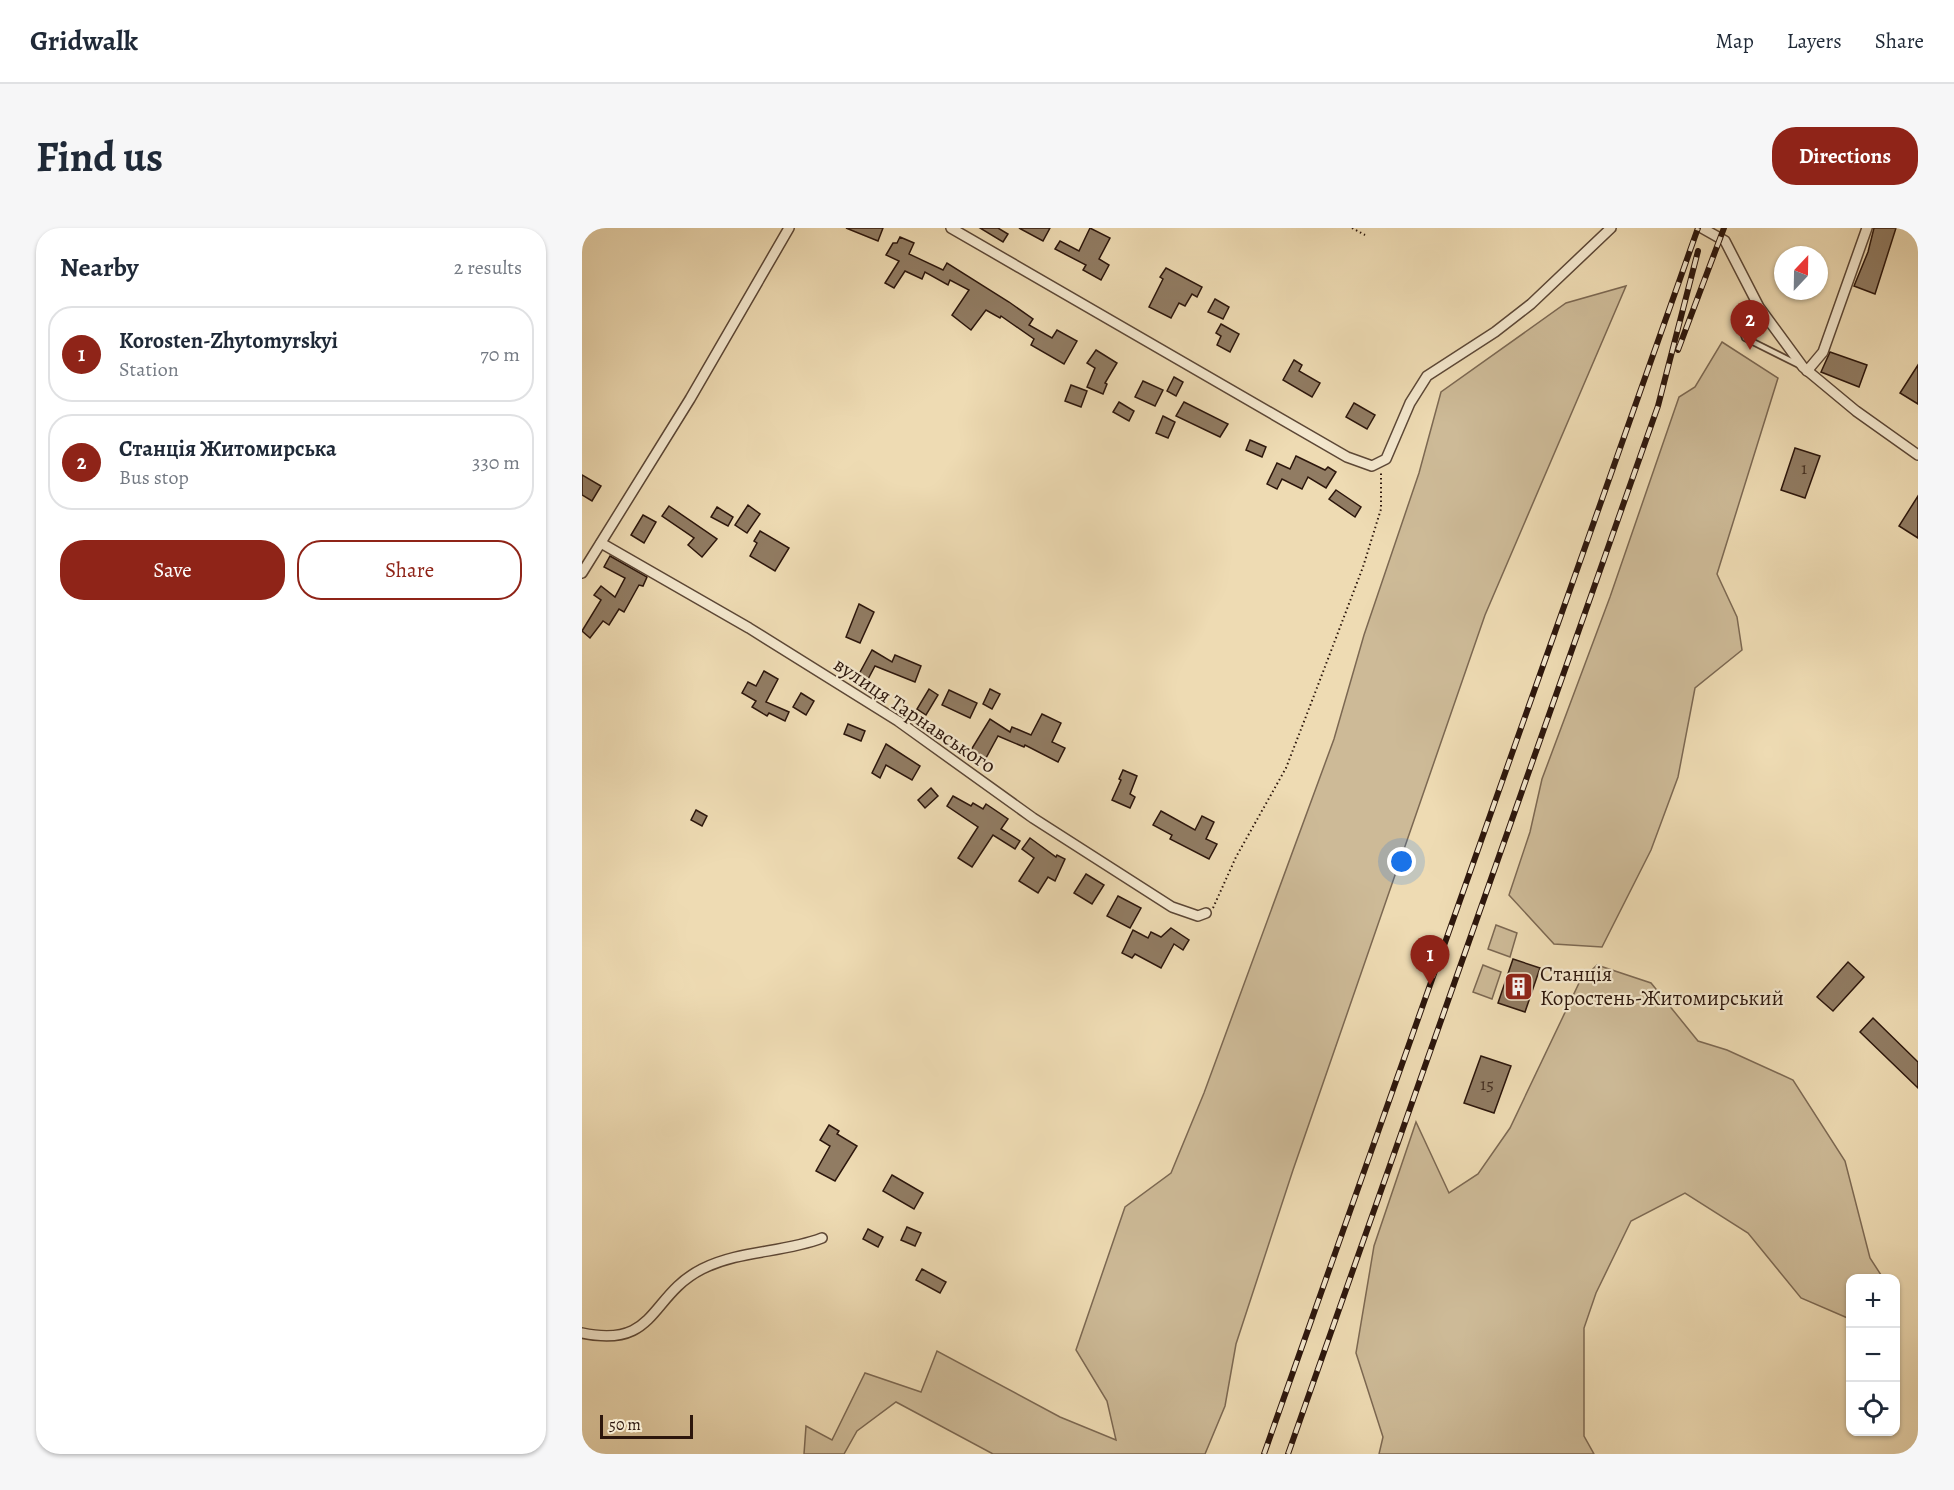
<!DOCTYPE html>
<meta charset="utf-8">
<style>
body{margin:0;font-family:Alegreya,serif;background:#f6f6f7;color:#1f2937}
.controls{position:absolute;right:18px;bottom:18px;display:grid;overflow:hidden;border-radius:12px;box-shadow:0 2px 4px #0004}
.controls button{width:54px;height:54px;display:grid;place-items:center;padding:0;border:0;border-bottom:2px solid #e0e1e3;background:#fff;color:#1f2937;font:30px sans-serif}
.compass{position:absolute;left:1192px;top:18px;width:54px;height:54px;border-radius:50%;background:#fff;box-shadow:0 2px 4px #0004;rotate:22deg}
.scale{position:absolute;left:18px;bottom:15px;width:93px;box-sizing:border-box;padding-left:6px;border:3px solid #2c160c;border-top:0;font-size:16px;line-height:21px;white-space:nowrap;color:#2c160c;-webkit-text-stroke:4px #f4e8ce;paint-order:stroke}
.you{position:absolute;left:820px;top:634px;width:21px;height:21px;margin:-15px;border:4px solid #fff;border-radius:50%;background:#1a73e8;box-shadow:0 0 0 9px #1a73e833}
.badge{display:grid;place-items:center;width:39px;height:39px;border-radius:50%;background:#8f2418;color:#fff;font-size:20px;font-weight:700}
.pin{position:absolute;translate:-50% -50px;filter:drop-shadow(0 2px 3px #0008)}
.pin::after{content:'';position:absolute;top:32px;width:21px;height:18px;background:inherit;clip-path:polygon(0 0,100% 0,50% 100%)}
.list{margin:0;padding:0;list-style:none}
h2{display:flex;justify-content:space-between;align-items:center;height:78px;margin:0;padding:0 24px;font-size:26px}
h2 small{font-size:20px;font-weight:400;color:#747a83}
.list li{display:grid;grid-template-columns:39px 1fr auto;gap:18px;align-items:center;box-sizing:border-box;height:96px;margin:0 12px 12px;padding:0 12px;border:2px solid #e0e1e3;border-radius:24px}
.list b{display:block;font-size:22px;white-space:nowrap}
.list p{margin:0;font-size:20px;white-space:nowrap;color:#747a83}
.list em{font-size:20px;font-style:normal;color:#747a83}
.actions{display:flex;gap:12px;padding:18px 24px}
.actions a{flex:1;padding:14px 0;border:2px solid #8f2418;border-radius:24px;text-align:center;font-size:21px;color:#8f2418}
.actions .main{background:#8f2418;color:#fff}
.icon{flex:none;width:33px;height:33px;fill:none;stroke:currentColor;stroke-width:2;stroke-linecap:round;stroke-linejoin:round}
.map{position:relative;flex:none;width:1336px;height:1226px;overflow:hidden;border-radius:24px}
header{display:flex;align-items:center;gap:36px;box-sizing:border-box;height:84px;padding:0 30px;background:#fff;border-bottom:2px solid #e0e1e3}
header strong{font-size:28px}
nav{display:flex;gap:33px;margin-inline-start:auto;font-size:21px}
.intro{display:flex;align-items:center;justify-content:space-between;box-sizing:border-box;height:144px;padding:0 36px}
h1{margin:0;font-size:42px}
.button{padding:15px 27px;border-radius:24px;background:#8f2418;color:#fff;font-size:21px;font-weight:700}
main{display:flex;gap:36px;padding:0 36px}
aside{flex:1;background:#fff;border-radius:24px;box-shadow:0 2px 4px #0004}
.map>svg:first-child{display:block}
</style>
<header>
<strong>Gridwalk</strong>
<nav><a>Map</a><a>Layers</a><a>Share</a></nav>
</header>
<div class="intro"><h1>Find us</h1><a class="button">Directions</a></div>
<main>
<aside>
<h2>Nearby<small>2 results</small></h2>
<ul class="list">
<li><span class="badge">1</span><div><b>Korosten-Zhytomyrskyi</b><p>Station</p></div><em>70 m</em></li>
<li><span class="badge">2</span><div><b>Станція Житомирська</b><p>Bus stop</p></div><em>330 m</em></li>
</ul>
<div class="actions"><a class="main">Save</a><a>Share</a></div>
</aside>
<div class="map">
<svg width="1336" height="1226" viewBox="0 0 1336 1226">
<rect width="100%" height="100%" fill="#eedbb3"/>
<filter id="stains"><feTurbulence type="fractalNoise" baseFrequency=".00333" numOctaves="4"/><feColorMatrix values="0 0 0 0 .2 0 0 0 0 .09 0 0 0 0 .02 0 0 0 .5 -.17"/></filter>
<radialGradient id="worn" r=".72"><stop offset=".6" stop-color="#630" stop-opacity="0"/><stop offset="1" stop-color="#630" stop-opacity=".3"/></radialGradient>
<!-- green -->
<g fill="#cdba97" stroke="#7c6852" stroke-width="1.5">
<polygon points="1044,58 903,387 711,942 654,1116 643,1178 623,1226 411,1226 314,1174 275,1203 262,1226 222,1226 224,1198 250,1212 283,1145 339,1164 355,1123 478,1189 534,1212 525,1173 494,1122 543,979 589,945 622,865 752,511 782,407 837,245 859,164 984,75"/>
<polygon points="1140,114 1196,150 1135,346 1155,389 1160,422 1113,460 1096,549 1069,622 1020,719 972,716 927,667 948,604 960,551 1028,369 1097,169 1113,159"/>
<polygon points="914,697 935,705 928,729 906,721"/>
<polygon points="901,737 919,744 910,771 891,764"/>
<polygon points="1015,737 1069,755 1116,813 1145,822 1211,852 1263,933 1288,1030 1301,1050 1268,1050 1268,1091 1219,1070 1166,1005 1103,965 1049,993 1014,1065 1002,1100 1002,1208 1012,1226 797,1226 801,1209 774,1125 792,1018 834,894 867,965 896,946 928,900 998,753"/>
</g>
<!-- building -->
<g fill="#917c63" stroke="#2c160c" stroke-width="1.5">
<polygon points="264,0 301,0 296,13"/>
<polygon points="398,0 416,0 426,6 421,14"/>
<polygon points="437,0 468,0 461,13"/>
<polygon points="508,0 528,10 517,31 527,37 519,52 501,42 504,37 473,21 478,13 497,23"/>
<polygon points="1292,0 1314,0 1293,66 1272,58 1286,24"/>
<polygon points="318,9 332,15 327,26 361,42 365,35 427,74 451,91 447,97 470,110 475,102 495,113 482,136 449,117 452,111 419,88 418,90 404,82 389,102 380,95 370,87 387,62 368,52 366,57 343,44 340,51 323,43 312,60 303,55 317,33 304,27 311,15 315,15"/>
<polygon points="584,40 620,59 615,69 610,66 603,78 597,75 589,90 567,79 581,51 578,49"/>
<polygon points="633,71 647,79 641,91 626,84"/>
<polygon points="639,96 657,106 648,124 635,117 639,108 634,105"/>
<polygon points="514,122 535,135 523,155 525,156 521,166 505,159 513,140 505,135"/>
<polygon points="1248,124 1285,137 1277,159 1239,144"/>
<polygon points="712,132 720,137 717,143 738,155 730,169 701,152"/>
<polygon points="1336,137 1336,176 1318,165"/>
<polygon points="592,149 601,154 594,168 585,163"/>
<polygon points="561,153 581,162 573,178 553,169"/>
<polygon points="489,157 505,163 499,179 483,173"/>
<polygon points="537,174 552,183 547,193 531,184"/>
<polygon points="602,174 646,196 638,209 594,188"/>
<polygon points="772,175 793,187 785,201 764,189"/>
<polygon points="581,188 593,194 586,210 574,205"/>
<polygon points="668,212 684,219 680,229 664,222"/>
<polygon points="1213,220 1238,228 1223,270 1199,262"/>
<polygon points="714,228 743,242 746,239 754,244 744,260 726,249 720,261 700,251 695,261 685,256 695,235 708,241"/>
<polygon points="0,247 19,258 10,273 0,267"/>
<polygon points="754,262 779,279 773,289 747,271"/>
<polygon points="1336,268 1336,310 1317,298"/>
<polygon points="166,277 178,286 165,305 153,297"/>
<polygon points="87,278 135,311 120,329 106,317 112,310 80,288"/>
<polygon points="135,279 151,289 146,298 129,289"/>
<polygon points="61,287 74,294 62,315 49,307"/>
<polygon points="178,303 207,320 193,343 168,328 175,315 172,313"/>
<polygon points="28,328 65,349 61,358 57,357 42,384 37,381 27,397 21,393 8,410 0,403 19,372 12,367 19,358 33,369 43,350 22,339"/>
<polygon points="277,376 292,384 278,415 264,409"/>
<polygon points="290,422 310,434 313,427 339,438 333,454 293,438 285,453 276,448"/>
<polygon points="182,443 196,451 184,474 207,484 203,493 187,485 185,488 170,479 174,473 160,465 166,454 174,458"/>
<polygon points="347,461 356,467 344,487 335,481"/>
<polygon points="408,461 418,466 410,481 401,476"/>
<polygon points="367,462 395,475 388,490 360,477"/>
<polygon points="219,465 232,473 224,487 211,479"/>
<polygon points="460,486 479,495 470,514 483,520 476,534 443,517 442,519 416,508 404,530 389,522 408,491 428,504 430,499 449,507"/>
<polygon points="266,496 283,503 279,513 262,506"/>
<polygon points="304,516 338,538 330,552 304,537 298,550 290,545"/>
<polygon points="541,542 555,548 548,566 553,569 548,580 530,572 539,552 537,551"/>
<polygon points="349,560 356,568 343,580 336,572"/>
<polygon points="371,568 389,578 391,575 401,581 404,576 426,591 419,601 438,613 433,621 411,607 390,639 376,630 396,599 365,578"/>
<polygon points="114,582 125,588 120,598 109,592"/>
<polygon points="579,583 613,602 620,588 632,594 624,611 635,616 627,631 588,611 590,607 571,597"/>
<polygon points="448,610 474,629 475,627 483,631 473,653 466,649 456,665 437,653 452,630 440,621"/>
<polygon points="504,646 522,657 510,676 492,665"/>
<polygon points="536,668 559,680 548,700 525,688"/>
<polygon points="589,700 607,712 601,722 592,716 579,740 553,726 550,730 540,725 551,702 566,710 569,704 579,709"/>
<polygon points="931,731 958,740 943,784 916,775"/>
<polygon points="1266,734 1282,749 1251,783 1235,769"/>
<polygon points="1291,790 1336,834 1336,860 1278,804"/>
<polygon points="899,828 929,838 912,885 882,875"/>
<polygon points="247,897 257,903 255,906 275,918 253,953 234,943 248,918 238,912"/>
<polygon points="310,947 341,965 332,981 301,963"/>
<polygon points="325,999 339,1005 333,1018 319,1012"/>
<polygon points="286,1001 301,1009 296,1019 281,1011"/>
<polygon points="340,1041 364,1054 358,1065 334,1052"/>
</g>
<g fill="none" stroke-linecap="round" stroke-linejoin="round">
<defs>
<path id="service" d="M1177,79C1165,86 1156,95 1163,110L1217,137"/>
<g id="minor">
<polyline points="369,0 765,229 790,238 804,231 828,175 845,148 913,104 949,76 1029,0"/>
<polyline points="1120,0 1143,13 1177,79 1221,139 1274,183 1336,227"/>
<polyline points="1225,143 1241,124 1285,0"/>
<polyline points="19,315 167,400 316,493 451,590 590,679 616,688 624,685"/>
<polyline points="0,345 108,171 207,0"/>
<path d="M0,1105C75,1121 67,1068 120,1041C158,1022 201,1025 240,1010"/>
</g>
</defs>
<!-- service casing -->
<use href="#service" stroke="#5c4736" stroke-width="8"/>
<!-- minor casing -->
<use href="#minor" stroke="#5c4736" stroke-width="12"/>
<!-- path -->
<g stroke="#2c160c" stroke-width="2" stroke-dasharray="1.5 3" stroke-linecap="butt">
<polyline points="770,0 783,7"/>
<polyline points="631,680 654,629 704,540 728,478 781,339 799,281 799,244"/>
</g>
<!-- service -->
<use href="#service" stroke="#f4e8ce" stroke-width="4.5"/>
<!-- minor -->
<use href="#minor" stroke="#f4e8ce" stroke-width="9"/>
<defs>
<g id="rail">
<polyline points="1096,122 1142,0"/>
<polyline points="682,1226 1116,0"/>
<polyline points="706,1226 1076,178 1116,23"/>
</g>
</defs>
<!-- rail casing -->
<use href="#rail" stroke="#2c160c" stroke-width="6"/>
<!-- rail -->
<use href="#rail" stroke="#f4e8ce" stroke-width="4" stroke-dasharray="11" stroke-linecap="butt"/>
</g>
<!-- icons -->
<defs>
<symbol id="building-square" viewBox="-11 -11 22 22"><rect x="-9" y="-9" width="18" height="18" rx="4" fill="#8f2418" stroke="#f4e8ce"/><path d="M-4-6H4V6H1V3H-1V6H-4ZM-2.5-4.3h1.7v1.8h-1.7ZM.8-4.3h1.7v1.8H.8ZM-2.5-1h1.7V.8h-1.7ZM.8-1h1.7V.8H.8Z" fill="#fff"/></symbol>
</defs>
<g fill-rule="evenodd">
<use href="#building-square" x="920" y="742" width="33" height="33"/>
</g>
<g text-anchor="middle" stroke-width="4.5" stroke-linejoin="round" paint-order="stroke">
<!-- number labels -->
<g font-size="18" fill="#453022">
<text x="1222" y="246">1</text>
<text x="905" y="862">15</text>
</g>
<!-- street labels -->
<g font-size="21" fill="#2c160c" stroke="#f4e8ce">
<text transform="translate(333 487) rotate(34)" y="7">вулиця Тарнавського</text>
</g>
<!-- poi labels -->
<g font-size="21" fill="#2c160c" stroke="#f4e8ce" text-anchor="start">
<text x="958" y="753">Станція<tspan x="958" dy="24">Коростень-Житомирський</tspan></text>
</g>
</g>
<rect width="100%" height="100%" filter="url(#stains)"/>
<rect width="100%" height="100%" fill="url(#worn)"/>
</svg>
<div class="controls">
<button>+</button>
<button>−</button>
<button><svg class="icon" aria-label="locate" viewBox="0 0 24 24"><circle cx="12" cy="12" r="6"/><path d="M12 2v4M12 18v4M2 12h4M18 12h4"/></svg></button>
</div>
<svg class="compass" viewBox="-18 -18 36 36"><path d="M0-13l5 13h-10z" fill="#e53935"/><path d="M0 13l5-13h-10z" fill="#747a83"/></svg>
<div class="scale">50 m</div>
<div class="you"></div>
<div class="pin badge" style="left:848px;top:757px">1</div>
<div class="pin badge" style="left:1168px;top:122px">2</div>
</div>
</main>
